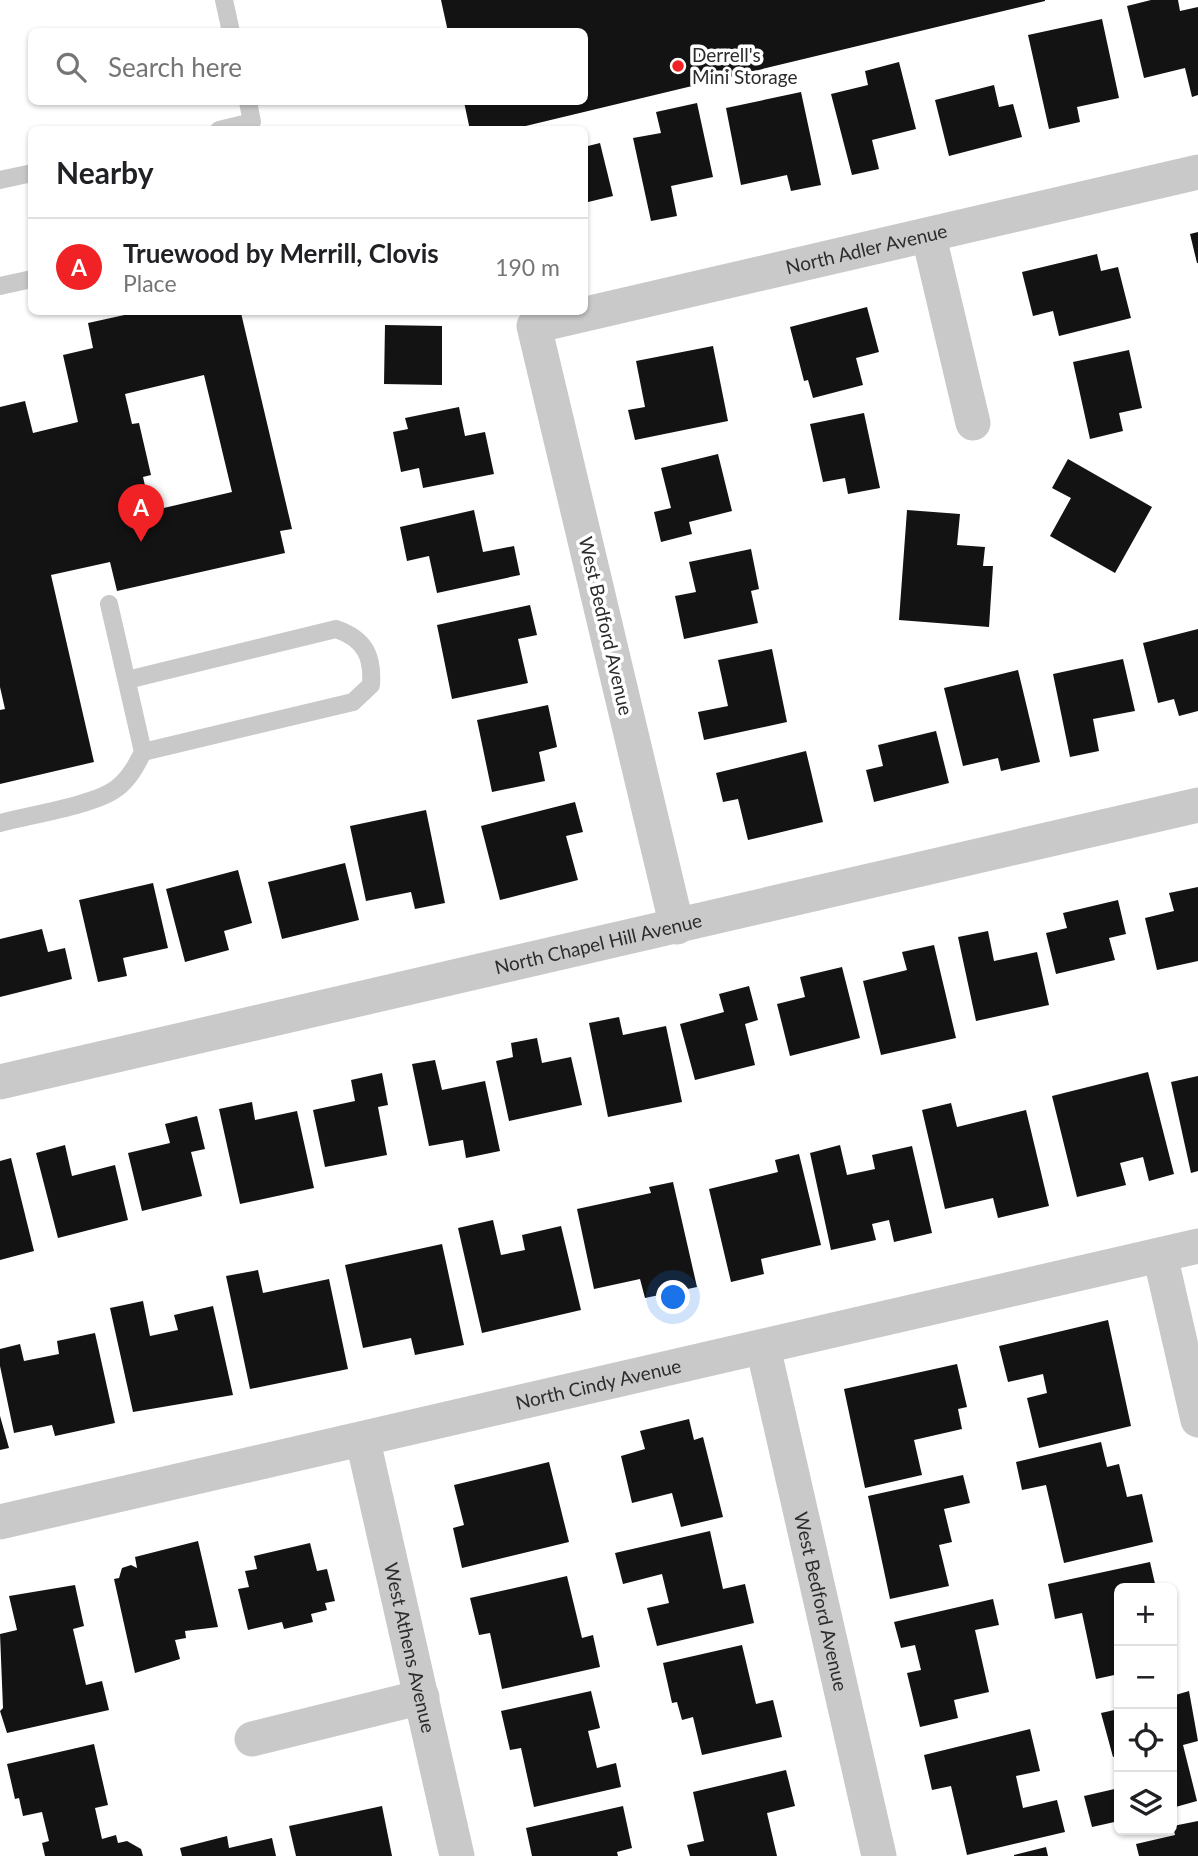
<!DOCTYPE html>
<meta charset="utf-8">
<style>
body{margin:0;font-family:Lato,sans-serif;background:#f6f6f6;color:#202124}
.controls{position:absolute;right:21px;bottom:21px;display:grid;overflow:hidden;border-radius:10px;box-shadow:0 2px 5px #0004}
.controls button{width:63px;height:63px;display:grid;place-items:center;padding:0;border:0;border-bottom:2px solid #e0e0e0;background:#fff;color:#202124;font:35px sans-serif}
.you{position:absolute;left:674px;top:1298px;width:24px;height:24px;margin:-18px;border:5px solid #fff;border-radius:50%;background:#1a73e8;box-shadow:0 0 0 10px #1a73e833}
.badge{display:grid;place-items:center;width:46px;height:46px;border-radius:50%;background:#f02225;color:#fff;font-size:23px;font-weight:700}
.pin{position:absolute;translate:-50% -58px;filter:drop-shadow(0 2px 4px #0008)}
.pin::after{content:'';position:absolute;top:37px;width:24px;height:21px;background:inherit;clip-path:polygon(0 0,100% 0,50% 100%)}
.list{margin:0;padding:0;list-style:none}
h2{display:flex;justify-content:space-between;align-items:center;height:91px;margin:0;padding:0 28px;font-size:30px}
h2 small{font-size:23px;font-weight:400;color:#757577}
.list li{display:grid;grid-template-columns:46px 1fr auto;gap:21px;align-items:center;box-sizing:border-box;height:98px;padding:0 28px;border-top:2px solid #e0e0e0}
.list b{display:block;font-size:26px;white-space:nowrap}
.list p{margin:0;font-size:23px;white-space:nowrap;color:#757577}
.list em{font-size:23px;font-style:normal;color:#757577}
.icon{flex:none;width:38px;height:38px;fill:none;stroke:currentColor;stroke-width:2;stroke-linecap:round;stroke-linejoin:round}
.map{position:relative;flex:none;width:1198px;height:1856px;overflow:hidden}
.search{position:absolute;background:#fff;box-shadow:0 2px 5px #0004;left:28px;top:28px;width:560px;height:77px;display:flex;align-items:center;gap:18px;box-sizing:border-box;padding:0 24px;border-radius:10px;color:#757577;font-size:26px}
.panel{position:absolute;background:#fff;box-shadow:0 2px 5px #0004;left:28px;top:126px;width:560px;height:189px;border-radius:10px}
.map>svg:first-child{display:block}
</style>
<div class="map">
<svg width="1198" height="1856" viewBox="0 0 1198 1856">
<rect width="100%" height="100%" fill="#fff"/>
<!-- building -->
<g fill="#131313" fill-rule="evenodd">
<polygon points="441,0 1045,0 1045,1 509,130 470,130 464,102 584,102 584,32 448,32"/>
<polygon points="1151,0 1178,0 1180,11 1198,7 1198,95 1192,97 1185,68 1144,78 1127,6"/>
<polygon points="1102,19 1119,98 1077,107 1080,122 1049,129 1028,35"/>
<polygon points="899,62 916,129 872,140 879,169 852,175 831,94 868,85 865,71"/>
<polygon points="994,85 999,107 1013,104 1022,137 949,156 935,100"/>
<polygon points="801,92 821,185 791,191 787,175 741,185 726,108"/>
<polygon points="697,103 713,177 671,186 677,216 651,221 633,138 661,133 656,112"/>
<polygon points="600,143 613,196 584,203 584,147"/>
<polygon points="1198,232 1198,263 1197,263 1190,234"/>
<polygon points="1097,254 1101,271 1118,267 1131,318 1059,336 1053,311 1033,316 1022,272"/>
<polygon points="867,307 879,352 856,358 863,385 813,398 808,380 804,381 790,327"/>
<path d="M138,312L241,313L292,529L280,531L285,553L117,591L110,562L51,575L94,762L0,784V710L5,709L0,687V407L25,401L33,433L78,422L63,355L93,348L88,323ZM204,375L232,492L151,511L143,477L151,475L139,423L132,424L125,394Z"/>
<polygon points="385,325 442,326 442,385 384,384"/>
<polygon points="713,346 728,421 635,440 628,410 645,407 636,361"/>
<polygon points="1129,350 1142,408 1119,413 1123,431 1090,439 1073,362"/>
<polygon points="459,407 465,436 485,432 494,474 423,488 419,468 401,472 393,432 408,429 405,418"/>
<polygon points="864,413 880,488 848,494 845,478 823,482 810,424"/>
<polygon points="718,454 732,511 689,522 692,534 661,542 654,512 671,508 661,468"/>
<polygon points="1068,459 1152,507 1115,573 1050,536 1071,498 1052,488"/>
<polygon points="474,510 483,552 514,546 520,575 437,593 429,556 407,561 400,527"/>
<polygon points="907,510 960,514 957,545 985,547 983,566 993,566 989,627 899,620"/>
<polygon points="751,549 759,589 751,591 758,623 684,639 675,596 696,592 689,562"/>
<polygon points="530,605 537,635 518,639 528,683 452,699 437,625"/>
<polygon points="1198,629 1198,711 1179,716 1174,699 1158,703 1143,643"/>
<polygon points="772,649 787,722 704,740 698,712 728,706 718,660"/>
<polygon points="1123,659 1135,711 1093,719 1099,751 1070,757 1053,674"/>
<polygon points="1018,670 1040,762 1001,771 998,758 963,766 944,688"/>
<polygon points="548,705 557,747 539,752 545,781 492,792 477,720"/>
<polygon points="936,731 949,783 874,802 866,770 883,766 878,745"/>
<polygon points="806,751 823,822 748,840 738,799 723,802 716,773"/>
<polygon points="575,802 583,832 566,836 578,880 500,900 481,826"/>
<polygon points="426,810 445,903 415,909 411,892 366,901 350,826"/>
<polygon points="345,863 359,920 282,939 268,882"/>
<polygon points="238,870 252,923 224,931 229,950 185,962 166,889"/>
<polygon points="153,883 168,948 123,958 127,976 98,982 79,900"/>
<polygon points="1198,887 1198,961 1157,970 1145,918 1174,911 1169,893"/>
<polygon points="1118,900 1126,934 1109,938 1115,960 1056,974 1046,933 1067,928 1063,913"/>
<polygon points="42,929 48,952 65,948 72,979 0,997 0,939"/>
<polygon points="988,931 994,961 1037,952 1049,1005 976,1021 958,937"/>
<polygon points="934,945 956,1038 881,1055 863,981 907,970 902,952"/>
<polygon points="842,967 860,1038 790,1056 777,1004 805,997 800,977"/>
<polygon points="749,986 758,1020 745,1024 755,1065 695,1080 680,1024 724,1012 719,994"/>
<polygon points="619,1017 623,1035 666,1026 682,1102 608,1117 589,1023"/>
<polygon points="537,1038 542,1063 571,1057 582,1105 509,1121 496,1061 513,1057 511,1043"/>
<polygon points="435,1060 442,1090 485,1081 500,1151 466,1158 463,1140 429,1146 412,1064"/>
<polygon points="1148,1072 1174,1174 1149,1181 1143,1157 1120,1163 1126,1185 1077,1197 1052,1096"/>
<polygon points="382,1073 388,1105 378,1107 387,1155 325,1167 313,1110 355,1101 351,1080"/>
<polygon points="1198,1076 1198,1171 1191,1173 1171,1082"/>
<polygon points="252,1102 255,1120 297,1111 314,1188 240,1204 219,1109"/>
<polygon points="951,1103 957,1127 1026,1110 1049,1206 998,1218 993,1198 945,1209 922,1110"/>
<polygon points="197,1116 205,1149 191,1152 202,1196 142,1211 128,1153 170,1143 165,1124"/>
<polygon points="65,1145 72,1176 115,1165 128,1220 58,1238 36,1153"/>
<polygon points="840,1145 847,1175 875,1169 872,1155 912,1146 932,1233 894,1242 889,1220 872,1224 876,1240 831,1250 810,1153"/>
<polygon points="799,1154 821,1245 761,1259 764,1274 731,1282 709,1189 778,1172 775,1160"/>
<polygon points="11,1158 34,1251 0,1260 0,1161"/>
<polygon points="673,1182 697,1287 645,1298 640,1279 594,1289 577,1209 651,1193 649,1187"/>
<polygon points="493,1220 501,1255 525,1250 522,1235 561,1226 581,1310 482,1333 458,1228"/>
<polygon points="442,1244 464,1345 415,1355 411,1338 363,1348 345,1265"/>
<polygon points="258,1270 263,1293 329,1279 348,1369 250,1389 226,1276"/>
<polygon points="143,1301 150,1336 178,1330 174,1315 213,1306 233,1395 133,1412 110,1308"/>
<polygon points="1108,1320 1131,1426 1039,1448 1027,1398 1047,1393 1043,1374 1008,1382 999,1346"/>
<polygon points="95,1333 115,1423 55,1436 52,1425 14,1433 0,1366 0,1349 20,1344 24,1361 59,1354 57,1341"/>
<polygon points="957,1364 967,1407 958,1409 962,1429 914,1440 922,1475 865,1488 844,1389"/>
<polygon points="0,1416 9,1448 0,1450"/>
<polygon points="689,1419 694,1440 703,1437 723,1517 681,1527 672,1493 632,1503 621,1456 645,1449 640,1431"/>
<polygon points="1101,1442 1107,1467 1119,1464 1127,1497 1142,1494 1153,1542 1064,1563 1046,1485 1022,1490 1016,1462"/>
<polygon points="549,1462 569,1542 462,1568 453,1528 464,1525 454,1485"/>
<polygon points="963,1475 970,1503 944,1509 952,1542 939,1545 949,1586 890,1599 868,1496"/>
<polygon points="710,1531 723,1589 745,1584 754,1623 657,1646 647,1608 669,1603 662,1574 623,1584 615,1553"/>
<polygon points="198,1541 218,1627 185,1631 186,1638 175,1640 180,1659 135,1673 114,1579 119,1578 122,1568 131,1565 137,1568 135,1557"/>
<polygon points="310,1543 317,1571 327,1569 335,1601 325,1603 327,1610 311,1614 313,1622 284,1629 282,1622 248,1630 238,1589 249,1587 245,1571 257,1569 254,1556"/>
<polygon points="1150,1562 1156,1588 1119,1588 1119,1674 1096,1679 1082,1613 1055,1619 1048,1584"/>
<polygon points="567,1576 582,1638 593,1635 600,1667 502,1689 490,1633 479,1635 470,1598"/>
<polygon points="75,1585 84,1626 73,1629 86,1685 102,1681 109,1710 7,1733 0,1711 3,1708 0,1634 17,1630 9,1596"/>
<polygon points="993,1599 999,1625 975,1630 989,1692 954,1700 958,1718 920,1727 907,1673 921,1670 915,1645 901,1648 894,1622"/>
<polygon points="742,1645 756,1704 773,1700 782,1737 702,1755 693,1717 682,1720 677,1702 672,1703 663,1663"/>
<polygon points="591,1691 600,1728 588,1731 597,1768 616,1763 621,1787 534,1807 521,1748 510,1750 501,1711"/>
<polygon points="1189,1691 1198,1741 1183,1745 1197,1801 1172,1808 1172,1696"/>
<polygon points="1119,1709 1119,1755 1113,1757 1101,1713"/>
<polygon points="1030,1729 1040,1771 1016,1776 1023,1808 1057,1800 1065,1832 967,1855 951,1786 932,1790 924,1755"/>
<polygon points="94,1744 108,1805 95,1808 102,1839 116,1835 118,1843 127,1841 141,1849 143,1856 45,1856 42,1843 49,1841 42,1812 23,1816 19,1798 15,1799 7,1764"/>
<polygon points="786,1770 795,1806 767,1813 777,1856 690,1856 687,1845 704,1841 693,1792"/>
<polygon points="1119,1788 1119,1821 1092,1827 1084,1796"/>
<polygon points="382,1806 392,1856 296,1856 289,1826"/>
<polygon points="623,1806 632,1848 617,1852 618,1856 532,1856 526,1828"/>
<polygon points="1198,1821 1198,1856 1139,1856 1136,1844 1175,1835 1173,1826"/>
<polygon points="227,1836 229,1848 272,1838 276,1856 182,1856 180,1848"/>
<polygon points="1046,1847 1048,1856 1014,1856 1014,1855"/>
</g>
<g fill="none" stroke-linecap="round" stroke-linejoin="round">
<!-- lane -->
<g stroke="#c9c9c9" stroke-width="18">
<polyline points="224,0 231,32"/>
<polyline points="219,130 252,122 248,102"/>
<polyline points="0,180 32,173"/>
<polyline points="0,286 32,279"/>
<path d="M127,680L336,629C365,639 373,656 371,685L353,702L143,752"/>
<path d="M0,823C29,815 96,805 117,788C129,779 136,766 143,752L109,604"/>
</g>
<!-- street -->
<g stroke="#c9c9c9" stroke-width="35">
<polyline points="929,237 973,423"/>
<path id="s1" d="M677,927L534,326L1198,172"/>
<path id="s2" d="M0,1082L1198,805"/>
<polyline points="1160,1255 1198,1420"/>
<path id="s3" d="M763,1347L879,1856"/>
<path id="s4" d="M363,1441L457,1856"/>
<path id="s5" d="M0,1522L1198,1246"/>
<polyline points="252,1739 422,1697"/>
</g>
</g>
<!-- markers -->
<circle fill="#f02225" stroke="#fff" stroke-width="2.5" cx="678" cy="66" r="7"/>
<g text-anchor="middle" stroke-width="7" stroke-linejoin="round" paint-order="stroke">
<!-- poi labels -->
<g font-size="19" fill="#2c2c2c" stroke="#fff" text-anchor="start">
<text x="692" y="62">Derrell's<tspan x="692" dy="22">Mini Storage</tspan></text>
</g>
<!-- street labels -->
<g font-size="19" fill="#2c2c2c" stroke="#fff">
<text dy="7" stroke="none"><textPath href="#s1" startOffset="959">North Adler Avenue</textPath></text>
<text transform="translate(606 626) rotate(77)" y="7">West Bedford Avenue</text>
<text dy="7" stroke="none"><textPath href="#s2" startOffset="614">North Chapel Hill Avenue</textPath></text>
<text dy="7" stroke="none"><textPath href="#s5" startOffset="614">North Cindy Avenue</textPath></text>
<text dy="7" stroke="none"><textPath href="#s3" startOffset="261">West Bedford Avenue</textPath></text>
<text dy="7" stroke="none"><textPath href="#s4" startOffset="212">West Athens Avenue</textPath></text>
</g>
</g>
</svg>
<div class="controls">
<button>+</button>
<button>−</button>
<button><svg class="icon" aria-label="locate" viewBox="0 0 24 24"><circle cx="12" cy="12" r="6"/><path d="M12 2v4M12 18v4M2 12h4M18 12h4"/></svg></button>
<button><svg class="icon" aria-label="layers" viewBox="0 0 24 24"><path d="M12 4l9 5-9 5-9-5zM3 14l9 5 9-5"/></svg></button>
</div>
<div class="you"></div>
<div class="pin badge" style="left:141px;top:542px">A</div>
<div class="search"><svg class="icon" aria-label="search" viewBox="0 0 24 24"><circle cx="10" cy="10" r="6"/><path d="M15 15l6 6"/></svg>Search here</div>
<section class="panel">
<h2>Nearby<small></small></h2>
<ul class="list">
<li><span class="badge">A</span><div><b>Truewood by Merrill, Clovis</b><p>Place</p></div><em>190 m</em></li>
</ul>
</section>
</div>
